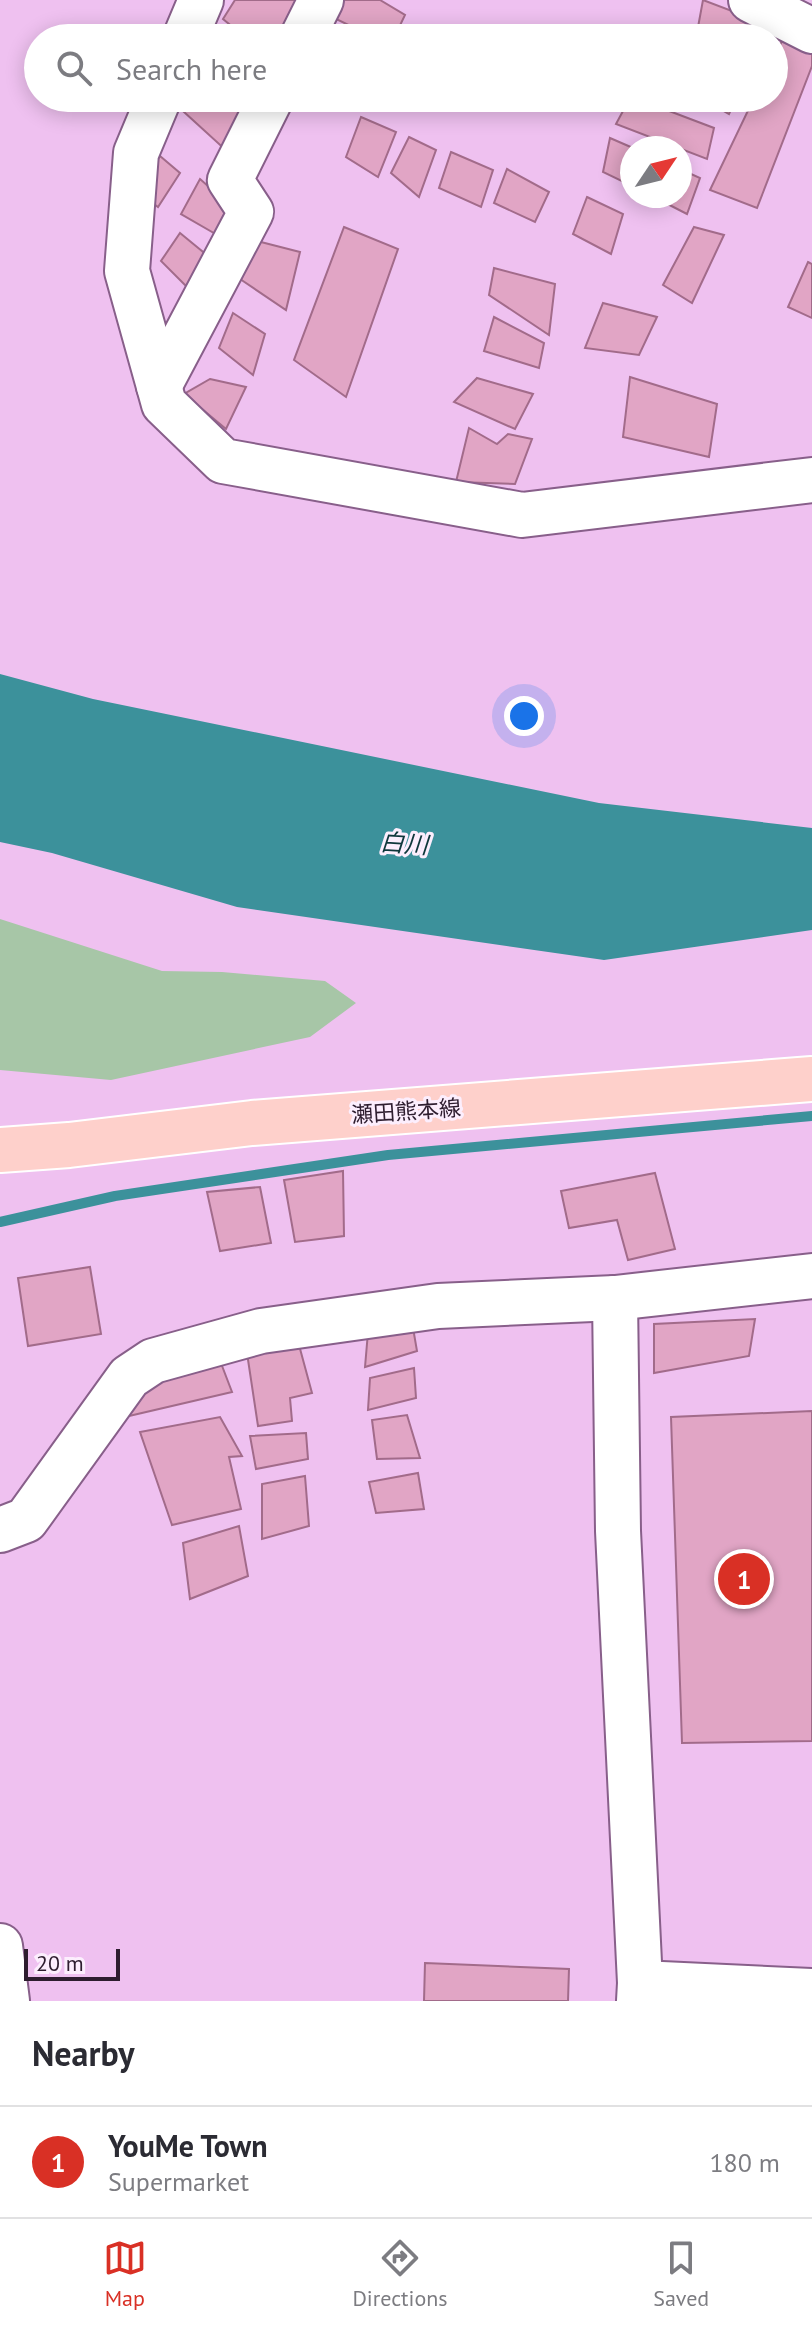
<!DOCTYPE html>
<meta charset="utf-8">
<style>
body{margin:0;font-family:"PT Sans","Noto Sans JP",sans-serif;background:#f2f2f3;color:#2b2b33}
.compass{position:absolute;left:620px;top:136px;width:72px;height:72px;border-radius:50%;background:#fff;box-shadow:0 4px 20px #0003;rotate:55deg}
.scale{position:absolute;left:24px;bottom:20px;width:96px;box-sizing:border-box;padding-left:8px;border:4px solid #2e1d2f;border-top:0;font-size:22px;line-height:28px;white-space:nowrap;color:#2e1d2f;-webkit-text-stroke:6px #fceefd;paint-order:stroke}
.you{position:absolute;left:524px;top:716px;width:28px;height:28px;margin:-20px;border:6px solid #fff;border-radius:50%;background:#1a73e8;box-shadow:0 0 0 12px #1a73e833}
.badge{display:grid;place-items:center;width:52px;height:52px;border-radius:50%;background:#d93025;color:#fff;font-size:26px;font-weight:700}
.pin{position:absolute;translate:-50% -50%;border:4px solid #fff;box-shadow:0 2px 8px #0006}
.list{margin:0;padding:0;list-style:none}
h2{display:flex;justify-content:space-between;align-items:center;height:104px;margin:0;padding:0 32px;font-size:34px}
h2 small{font-size:26px;font-weight:400;color:#7c7c81}
.list li{display:grid;grid-template-columns:52px 1fr auto;gap:24px;align-items:center;box-sizing:border-box;height:112px;padding:0 32px;border-top:2px solid #e1e1e2}
.list b{display:block;font-size:30px;white-space:nowrap}
.list p{margin:0;font-size:26px;white-space:nowrap;color:#7c7c81}
.list em{font-size:26px;font-style:normal;color:#7c7c81}
.icon{flex:none;width:44px;height:44px;fill:none;stroke:currentColor;stroke-width:2;stroke-linecap:round;stroke-linejoin:round}
.map{position:relative;flex:none;width:812px;height:2001px;overflow:hidden}
.search{position:absolute;background:#fff;box-shadow:0 4px 20px #0003;left:24px;right:24px;top:24px;height:88px;display:flex;align-items:center;gap:20px;box-sizing:border-box;padding:0 28px;border-radius:44px;color:#7c7c81;font-size:30px}
.sheet{height:216px;background:#fff}
nav{display:flex;justify-content:space-around;align-items:center;box-sizing:border-box;height:112px;border-top:2px solid #e1e1e2;background:#fff;font-size:22px;color:#7c7c81}
nav a{display:grid;justify-items:center;gap:4px}
nav .on{color:#d93025}
.map>svg:first-child{display:block}
</style>
<div class="map">
<svg width="812" height="2001" viewBox="0 0 812 2001">
<rect width="100%" height="100%" fill="#efc1f0"/>
<!-- green -->
<polygon fill="#a7c6a7" points="0,919 162,971 222,972 325,981 356,1003 310,1037 111,1080 0,1070"/>
<!-- water -->
<polygon fill="#3c919b" points="0,674 93,699 599,803 812,828 812,930 604,960 237,907 52,853 0,842"/>
<g fill="none" stroke-linecap="round" stroke-linejoin="round">
<!-- stream -->
<polyline stroke="#3c919b" stroke-width="10" points="0,1222 115,1196 388,1155 812,1116"/>
</g>
<!-- building -->
<g fill="#e1a5c5" stroke="#a26b8a" stroke-width="2">
<polygon points="235,0 297,0 277,38 246,38 223,19"/>
<polygon points="336,0 380,0 405,15 394,38 375,38 330,16"/>
<polygon points="703,0 761,22 756,38 696,38"/>
<polygon points="332,26 354,38 327,38"/>
<polygon points="786,33 812,54 812,66 757,208 710,190 754,98 774,98 774,57"/>
<polygon points="174,98 244,98 230,154 172,101"/>
<polygon points="630,98 635,98 714,128 707,159 616,124"/>
<polygon points="701,98 736,98 729,114"/>
<polygon points="361,117 396,132 378,177 346,157"/>
<polygon points="409,137 436,150 419,197 391,173"/>
<polygon points="610,138 633,148 632,186 603,172"/>
<polygon points="451,152 493,170 481,207 439,188"/>
<polygon points="160,156 180,173 158,207 138,192"/>
<polygon points="507,169 549,192 535,222 494,203"/>
<polygon points="680,169 700,178 687,214 652,196 680,196"/>
<polygon points="200,179 235,210 219,236 181,214"/>
<polygon points="587,197 623,214 611,254 573,234"/>
<polygon points="344,227 398,249 346,397 294,360"/>
<polygon points="694,227 724,235 692,303 663,285"/>
<polygon points="180,233 219,265 200,300 161,261"/>
<polygon points="257,241 300,252 286,310 240,279"/>
<polygon points="808,262 812,264 812,318 788,307"/>
<polygon points="494,268 555,284 549,335 489,295"/>
<polygon points="603,303 657,317 639,355 585,348"/>
<polygon points="233,313 265,334 253,375 219,348"/>
<polygon points="494,317 544,343 539,368 484,351"/>
<polygon points="630,377 717,404 709,457 623,437"/>
<polygon points="477,378 533,394 515,429 454,402"/>
<polygon points="210,379 246,387 226,429 184,394"/>
<polygon points="469,428 497,444 508,434 532,439 515,484 456,482"/>
<polygon points="343,1171 344,1236 295,1242 284,1180"/>
<polygon points="655,1173 675,1249 628,1260 617,1220 569,1228 561,1191"/>
<polygon points="260,1187 271,1243 220,1251 207,1192"/>
<polygon points="90,1267 101,1334 28,1346 18,1278"/>
<polygon points="755,1319 749,1356 654,1373 654,1324"/>
<polygon points="412,1322 417,1351 365,1367 368,1332"/>
<polygon points="299,1345 312,1393 290,1398 292,1421 258,1426 247,1353"/>
<polygon points="219,1358 232,1392 129,1416 148,1379"/>
<polygon points="414,1368 416,1398 368,1410 370,1378"/>
<polygon points="812,1411 812,1741 682,1743 671,1417"/>
<polygon points="407,1415 420,1458 377,1459 372,1420"/>
<polygon points="220,1417 242,1456 229,1457 241,1509 172,1525 140,1432"/>
<polygon points="306,1433 308,1459 256,1469 250,1436"/>
<polygon points="418,1473 424,1509 376,1513 369,1482"/>
<polygon points="305,1476 309,1526 262,1539 262,1484"/>
<polygon points="239,1526 248,1576 190,1599 183,1543"/>
<polygon points="425,1963 569,1969 568,2001 424,2001"/>
</g>
<g fill="none" stroke-linecap="round" stroke-linejoin="round">
<defs>
<g id="minor">
<polyline points="751,0 812,31"/>
<polyline points="185,38 201,0"/>
<polyline points="302,38 321,0"/>
<polyline points="159,98 136,153 127,271 164,404 223,461 522,515 812,480"/>
<polyline points="159,386 251,212 230,180 271,98"/>
<polyline points="615,1298 618,1531 640,1983 639,2001"/>
<polyline points="0,1530 26,1520 129,1377 153,1361 261,1331 438,1306 615,1298 812,1276"/>
<polyline points="0,1946 7,2001"/>
<polyline points="640,1983 812,1991"/>
</g>
<polyline id="major" points="0,1150 69,1145 252,1123 812,1079"/>
</defs>
<!-- minor casing -->
<use href="#minor" stroke="#885f8a" stroke-width="48"/>
<!-- major casing -->
<use href="#major" stroke="#fff" stroke-width="48"/>
<!-- minor -->
<use href="#minor" stroke="#fff" stroke-width="44"/>
<!-- major -->
<use href="#major" stroke="#fed0cb" stroke-width="44"/>
</g>
<g text-anchor="middle" stroke-width="6" stroke-linejoin="round" paint-order="stroke">
<!-- street labels -->
<g font-size="22" fill="#2e1d2f" stroke="#fceefd">
<text transform="translate(406 1111) rotate(-4)" y="8">瀬田熊本線</text>
</g>
<!-- water labels -->
<g font-size="24" font-style="italic" fill="#0e373b" stroke="#fceefd">
<text transform="translate(404 844) rotate(4)" y="8">白川</text>
</g>
</g>
</svg>
<svg class="compass" viewBox="-18 -18 36 36"><path d="M0-13l5 13h-10z" fill="#e53935"/><path d="M0 13l5-13h-10z" fill="#7c7c81"/></svg>
<div class="scale">20 m</div>
<div class="you"></div>
<div class="pin badge" style="left:744px;top:1579px">1</div>
<div class="search"><svg class="icon" aria-label="search" viewBox="0 0 24 24"><circle cx="10" cy="10" r="6"/><path d="M15 15l6 6"/></svg>Search here</div>
</div>
<section class="sheet">
<h2>Nearby<small></small></h2>
<ul class="list">
<li><span class="badge">1</span><div><b>YouMe Town</b><p>Supermarket</p></div><em>180 m</em></li>
</ul>
</section>
<nav>
<a class="on"><svg class="icon" aria-label="map" viewBox="0 0 24 24"><path d="M3 6l6-2 6 2 6-2v14l-6 2-6-2-6 2zM9 4v14M15 6v14"/></svg>Map</a>
<a><svg class="icon" aria-label="directions" viewBox="0 0 24 24"><path d="M12 3l9 9-9 9-9-9zM9 14v-3h6M13 9l2 2-2 2"/></svg>Directions</a>
<a><svg class="icon" aria-label="saved" viewBox="0 0 24 24"><path d="M7 4h10v16l-5-4-5 4z"/></svg>Saved</a>
</nav>
